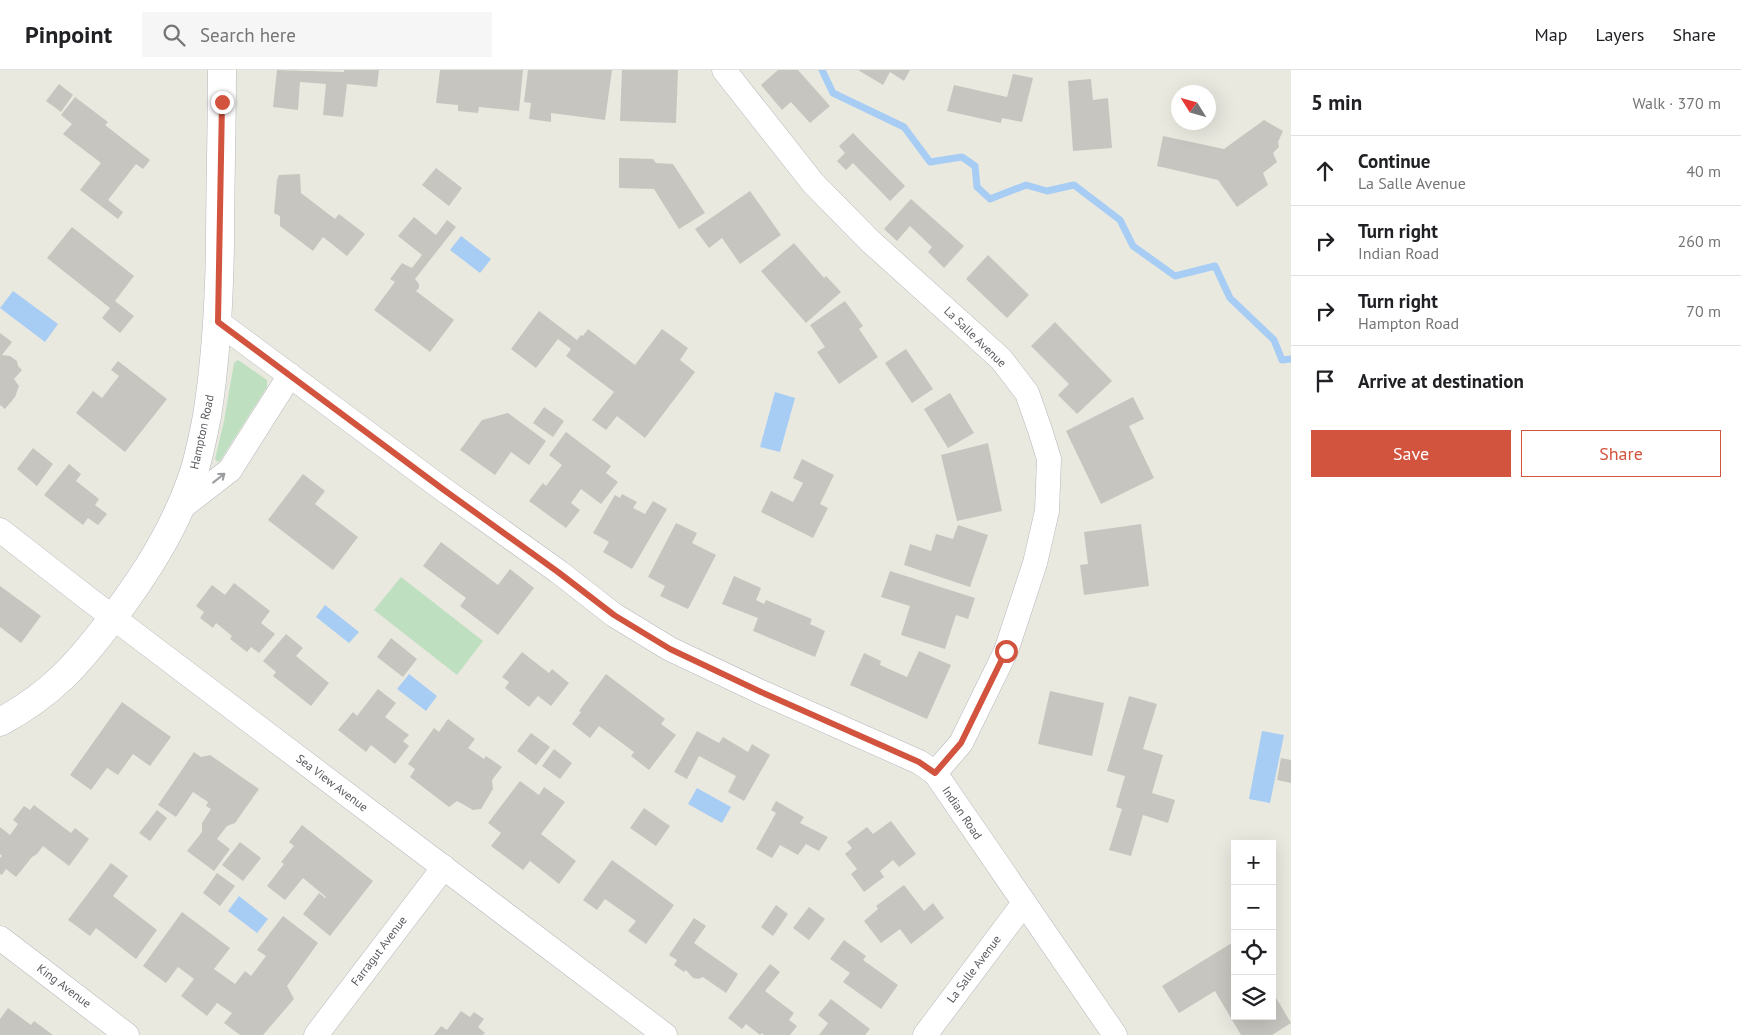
<!DOCTYPE html>
<meta charset="utf-8">
<style>
body{margin:0;font-family:"PT Sans",sans-serif;background:#f6f6f6;color:#202124}
.controls{position:absolute;right:15px;bottom:15px;display:grid;overflow:hidden;border-radius:0px;box-shadow:0 5px 20px #0002}
.controls button{width:45px;height:45px;display:grid;place-items:center;padding:0;border:0;border-bottom:1px solid #e0e0e0;background:#fff;color:#202124;font:25px sans-serif}
.compass{position:absolute;left:1171px;top:15px;width:45px;height:45px;border-radius:50%;background:#fff;box-shadow:0 5px 20px #0002;rotate:307deg}
.stop{position:absolute;width:15px;height:15px;margin:-11px;border:4px solid #d2533e;border-radius:50%;background:#fff}
.stop.end{background:#d2533e;border-color:#fff;box-shadow:0 1px 5px #0008}
.list{margin:0;padding:0;list-style:none}
h2{display:flex;justify-content:space-between;align-items:center;height:65px;margin:0;padding:0 20px;font-size:21px}
h2 small{font-size:16px;font-weight:400;color:#757577}
.list li{display:grid;grid-template-columns:32px 1fr auto;gap:15px;align-items:center;box-sizing:border-box;height:70px;padding:0 20px;border-top:1px solid #e0e0e0}
.list b{display:block;font-size:19px;white-space:nowrap}
.list p{margin:0;font-size:16px;white-space:nowrap;color:#757577}
.list em{font-size:16px;font-style:normal;color:#757577}
.actions{display:flex;gap:10px;padding:15px 20px}
.actions a{flex:1;padding:11px 0;border:1px solid #d2533e;border-radius:0px;text-align:center;font-size:18px;color:#d2533e}
.actions .main{background:#d2533e;color:#fff}
.icon{flex:none;width:28px;height:28px;fill:none;stroke:currentColor;stroke-width:2;stroke-linecap:round;stroke-linejoin:round}
.map{position:relative;flex:none;width:1291px;height:965px;overflow:hidden}
header{display:flex;align-items:center;gap:30px;box-sizing:border-box;height:70px;padding:0 25px;background:#fff;border-bottom:1px solid #e0e0e0}
header strong{font-size:24px}
nav{display:flex;gap:28px;margin-inline-start:auto;font-size:18px}
.search{width:350px;height:45px;background:#f6f6f6;display:flex;align-items:center;gap:12px;box-sizing:border-box;padding:0 18px;border-radius:0px;color:#757577;font-size:19px}
main{display:flex}
aside{flex:1;background:#fff}
.map>svg:first-child{display:block}
</style>
<header>
<strong>Pinpoint</strong>
<div class="search"><svg class="icon" aria-label="search" viewBox="0 0 24 24"><circle cx="10" cy="10" r="6"/><path d="M15 15l6 6"/></svg>Search here</div>
<nav><a>Map</a><a>Layers</a><a>Share</a></nav>
</header>
<main>
<div class="map">
<svg width="1291" height="965" viewBox="0 0 1291 965">
<rect width="100%" height="100%" fill="#eae9e0"/>
<!-- green -->
<g fill="#bfdfc1">
<polygon points="238,290 264,308 267,310 267,317 220,391 218,392 215,389 224,351 234,293"/>
<polygon points="401,507 483,571 457,605 374,540"/>
</g>
<!-- water -->
<g fill="#a7cdf4">
<polygon points="461,166 491,189 480,203 450,180"/>
<polygon points="13,221 58,254 45,272 0,238"/>
<polygon points="775,322 795,328 780,382 760,377"/>
<polygon points="325,535 359,562 349,573 316,547"/>
<polygon points="409,604 437,626 426,641 397,619"/>
<polygon points="1262,661 1284,665 1270,733 1249,729"/>
<polygon points="697,718 731,737 722,753 688,734"/>
<polygon points="239,826 268,849 257,863 228,841"/>
</g>
<g fill="none" stroke-linecap="round" stroke-linejoin="round">
<!-- stream -->
<polyline stroke="#a7cdf4" stroke-width="7" points="822,0 833,23 904,57 930,92 962,87 975,96 977,117 990,129 1026,115 1047,121 1074,115 1120,150 1133,176 1175,206 1215,196 1230,228 1274,270 1282,290 1291,289"/>
</g>
<!-- building -->
<g fill="#c7c5bf">
<polygon points="277,0 344,2 344,0 379,0 377,17 347,14 343,47 323,45 326,14 300,12 298,40 273,37"/>
<polygon points="440,0 523,0 519,41 479,37 478,43 458,41 458,35 436,33"/>
<polygon points="528,0 612,0 605,50 551,43 551,52 529,49 531,33 524,32"/>
<polygon points="622,0 678,0 676,53 620,51"/>
<polygon points="778,0 798,0 830,36 810,53 791,32 782,40 761,15"/>
<polygon points="858,0 910,0 904,11 890,2 883,15"/>
<polygon points="1013,4 1033,8 1022,52 1002,48 1001,53 947,41 954,15 1007,27"/>
<polygon points="1091,9 1093,30 1108,28 1112,78 1073,81 1068,11"/>
<polygon points="59,14 73,25 61,42 46,31"/>
<polygon points="75,27 108,52 105,55 150,90 143,99 136,94 108,130 123,142 118,149 80,120 101,93 63,64 72,54 61,45"/>
<polygon points="1264,50 1283,61 1278,72 1279,77 1273,83 1277,92 1263,103 1268,115 1237,137 1218,110 1157,96 1163,66 1224,79"/>
<polygon points="853,63 905,116 890,131 853,93 846,100 837,91 845,83 839,76"/>
<polygon points="619,88 653,89 656,93 673,94 705,143 679,159 654,119 619,118"/>
<polygon points="436,98 462,118 449,136 422,115"/>
<polygon points="300,104 301,123 335,149 339,144 365,164 347,186 323,167 313,181 280,156 280,146 274,143 277,110 279,105"/>
<polygon points="750,121 781,165 740,194 722,168 709,178 695,159"/>
<polygon points="911,129 964,176 944,198 928,182 932,177 910,156 897,171 884,159"/>
<polygon points="414,147 436,165 447,150 456,157 415,209 419,214 419,218 416,221 454,250 430,282 374,240 395,212 390,209 402,193 412,198 422,185 398,166"/>
<polygon points="72,157 134,206 115,231 134,246 120,263 102,248 110,238 47,188"/>
<polygon points="794,173 824,208 826,206 841,222 806,253 761,201"/>
<polygon points="988,185 1029,225 1007,248 966,209"/>
<polygon points="845,231 863,256 859,259 878,287 839,314 817,282 825,277 810,255"/>
<polygon points="539,241 577,270 581,265 583,266 588,259 635,295 662,259 688,278 680,290 695,302 645,368 617,346 606,360 592,350 614,322 566,286 571,279 558,269 536,298 511,279"/>
<polygon points="1055,252 1112,311 1077,344 1058,325 1069,314 1031,276"/>
<polygon points="0,263 12,272 2,285 10,286 17,291 18,296 22,300 14,309 19,316 15,327 5,339 0,335"/>
<polygon points="906,279 933,319 912,333 885,293"/>
<polygon points="118,291 167,329 125,382 76,343 93,321 102,328 119,306 111,300"/>
<polygon points="950,323 974,363 948,378 924,339"/>
<polygon points="1133,327 1144,349 1129,356 1154,408 1101,434 1066,361"/>
<polygon points="544,337 564,351 553,367 533,353"/>
<polygon points="508,343 546,371 529,395 511,382 495,405 460,380 482,350"/>
<polygon points="566,362 611,396 606,403 618,412 601,434 581,419 571,433 580,440 566,458 529,431 543,413 546,416 562,395 549,385"/>
<polygon points="988,373 1002,441 957,451 941,385"/>
<polygon points="33,378 53,394 37,416 17,399"/>
<polygon points="802,389 834,405 820,434 828,438 813,468 761,442 771,421 793,432 803,413 793,408"/>
<polygon points="69,394 81,404 76,411 99,429 95,435 107,444 98,455 88,448 83,455 44,425"/>
<polygon points="303,404 325,421 315,434 358,467 333,500 268,450"/>
<polygon points="622,424 637,432 633,438 645,444 653,431 667,439 632,499 603,482 609,472 593,463 615,425 620,428"/>
<polygon points="676,453 697,463 692,473 716,485 688,539 660,526 665,516 648,507"/>
<polygon points="1141,454 1149,516 1084,525 1080,495 1088,494 1084,462"/>
<polygon points="958,455 988,465 970,517 904,495 910,474 931,481 936,464 953,469"/>
<polygon points="441,472 498,515 510,499 534,518 498,565 460,536 466,528 423,496"/>
<polygon points="890,501 975,528 968,549 956,545 945,579 901,565 910,536 881,527"/>
<polygon points="734,506 761,518 756,530 764,534 766,530 812,549 810,554 825,561 815,587 753,561 758,548 722,534"/>
<polygon points="234,513 270,541 261,553 275,564 259,583 251,577 247,582 230,569 232,566 216,553 213,558 200,548 204,542 196,536 212,515 225,525"/>
<polygon points="0,516 41,546 21,573 0,557"/>
<polygon points="286,564 303,578 296,586 329,613 311,636 273,606 276,602 263,591"/>
<polygon points="391,568 417,589 403,607 377,587"/>
<polygon points="919,581 951,595 927,649 850,615 864,583 881,591 880,595 907,607"/>
<polygon points="522,582 549,603 552,599 569,613 551,636 538,626 529,637 505,618 509,612 502,607"/>
<polygon points="606,604 665,649 661,654 676,665 649,700 631,686 634,682 599,656 590,668 572,654 581,642 579,641"/>
<polygon points="378,619 396,633 385,647 409,665 403,671 409,676 395,694 371,675 366,682 338,660 353,642 357,646"/>
<polygon points="1050,621 1104,633 1092,686 1038,674"/>
<polygon points="1129,626 1157,634 1143,679 1163,685 1152,723 1175,730 1168,753 1143,745 1131,786 1109,780 1122,739 1116,737 1125,706 1107,701"/>
<polygon points="122,632 171,667 150,696 133,684 118,705 107,698 91,720 70,705"/>
<polygon points="448,649 475,669 468,678 484,689 486,686 502,697 492,710 493,719 481,739 473,740 457,731 449,737 410,707 415,699 408,694 434,658 439,662"/>
<polygon points="697,661 719,673 723,667 748,682 752,674 770,685 744,731 728,722 736,706 699,686 687,709 674,702"/>
<polygon points="531,663 550,677 536,695 517,681"/>
<polygon points="554,679 572,693 560,709 542,696"/>
<polygon points="194,682 201,687 210,685 259,719 235,753 227,756 217,769 230,779 214,801 187,781 202,762 202,753 211,739 206,736 208,732 193,722 176,747 158,735"/>
<polygon points="1281,688 1291,690 1291,713 1277,710"/>
<polygon points="520,711 539,725 544,717 565,732 541,764 576,791 559,814 530,791 523,800 491,776 501,763 488,753"/>
<polygon points="776,731 804,747 800,753 828,767 819,781 806,774 798,785 780,775 772,788 756,779 776,743 771,740"/>
<polygon points="34,735 71,763 75,758 89,769 69,796 43,776 37,784 32,787 16,807 6,799 2,805 0,804 0,788 2,786 0,784 0,757 10,765 18,754 13,750 24,736 30,740"/>
<polygon points="644,738 670,756 656,776 630,758"/>
<polygon points="157,740 167,748 150,771 139,763"/>
<polygon points="891,751 916,784 899,797 893,790 880,801 884,807 864,822 851,804 857,799 845,784 852,778 847,772 867,757 873,764"/>
<polygon points="302,755 373,811 330,866 303,844 319,823 325,828 326,827 303,808 285,830 267,816 284,794 281,792 294,776 289,772"/>
<polygon points="240,772 261,788 243,811 222,795"/>
<polygon points="612,790 674,835 646,874 628,861 636,851 605,829 597,840 583,830"/>
<polygon points="111,793 128,806 113,826 157,860 136,889 96,858 90,866 68,850"/>
<polygon points="217,803 235,816 220,836 203,823"/>
<polygon points="904,815 924,841 933,833 944,848 911,874 900,859 881,873 864,851 878,839 876,836"/>
<polygon points="776,835 788,844 773,866 761,857"/>
<polygon points="809,837 825,849 809,870 793,858"/>
<polygon points="182,842 230,878 214,899 235,914 245,901 251,906 266,886 257,880 283,846 318,873 287,916 294,929 263,965 240,965 224,953 232,943 217,933 207,946 181,926 194,909 178,897 166,913 143,896"/>
<polygon points="694,848 706,856 694,873 738,904 726,923 703,907 698,909 693,908 686,900 684,902 674,895 677,890 669,885"/>
<polygon points="844,870 866,886 863,890 898,915 881,939 843,912 850,903 830,889"/>
<polygon points="1235,871 1235,946 1272,946 1272,921 1291,953 1272,965 1241,965 1215,921 1179,943 1162,916"/>
<polygon points="770,894 780,902 765,921 794,943 789,950 797,956 790,965 764,965 762,963 760,965 746,954 742,959 728,948"/>
<polygon points="831,929 870,959 865,965 819,965 828,953 818,945"/>
<polygon points="8,938 31,955 34,951 53,965 0,965 0,949"/>
<polygon points="461,941 470,947 474,942 484,949 478,957 485,963 483,965 434,965 441,956 447,960"/>
</g>
<g fill="none" stroke-linecap="round" stroke-linejoin="round">
<defs>
<g id="minor">
<polyline points="724,0 813,113 870,171 1001,289 1027,323 1040,360 1049,389 1047,441 1035,493 1006,581 961,673 935,703"/>
<polyline points="218,252 444,420 559,502 614,545 670,579 761,622 919,692 935,703 1115,965"/>
<polyline points="181,438 230,400 290,305"/>
<polyline points="0,460 86,527 665,965"/>
<polyline points="0,868 127,965"/>
<polyline points="316,965 444,797"/>
<polyline points="925,965 1024,833"/>
</g>
<path id="tertiary" d="M0,652C52,624 78,594 112,549C145,505 174,460 192,408C199,388 203,367 207,346C216,290 219,234 220,177C220,118 222,59 222,0"/>
</defs>
<!-- minor casing -->
<use href="#minor" stroke="#b6b7bc" stroke-width="25"/>
<!-- tertiary casing -->
<use href="#tertiary" stroke="#b6b7bc" stroke-width="29"/>
<!-- minor -->
<use href="#minor" stroke="#fff" stroke-width="24"/>
<!-- tertiary -->
<use href="#tertiary" stroke="#fff" stroke-width="28"/>
</g>
<!-- one-way arrows -->
<defs><path id="oneway-shaft" d="M-6 0H5M1.5-3L5.5 0L1.5 3" fill="none" stroke-width="1.6" stroke-linecap="round" stroke-linejoin="round" transform="scale(1.25)"/></defs>
<use stroke="#9b9d9f" href="#oneway-shaft" transform="translate(219 408) rotate(-38)"/>
<g fill="none" stroke-linecap="round" stroke-linejoin="round">
<!-- route -->
<polyline stroke="#d2533e" stroke-width="6" points="222,32 218,252 444,420 558,502 614,545 670,579 761,622 919,692 935,703 961,673 1006,581"/>
</g>
<g text-anchor="middle" stroke-width="4.5" stroke-linejoin="round" paint-order="stroke">
<!-- street labels -->
<g font-size="12" fill="#595b5f" stroke="#fff">
<text transform="translate(975 267) rotate(44)" y="4">La Salle Avenue</text>
<text transform="translate(202 362) rotate(-78)" y="4">Hampton Road</text>
<text transform="translate(332 713) rotate(37)" y="4">Sea View Avenue</text>
<text transform="translate(962 743) rotate(56)" y="4">Indian Road</text>
<text transform="translate(379 881) rotate(-53)" y="4">Farragut Avenue</text>
<text transform="translate(974 899) rotate(-53)" y="4">La Salle Avenue</text>
<text transform="translate(64 916) rotate(37)" y="4">King Avenue</text>
</g>
</g>
</svg>
<div class="controls">
<button>+</button>
<button>−</button>
<button><svg class="icon" aria-label="locate" viewBox="0 0 24 24"><circle cx="12" cy="12" r="6"/><path d="M12 2v4M12 18v4M2 12h4M18 12h4"/></svg></button>
<button><svg class="icon" aria-label="layers" viewBox="0 0 24 24"><path d="M12 4l9 5-9 5-9-5zM3 14l9 5 9-5"/></svg></button>
</div>
<svg class="compass" viewBox="-18 -18 36 36"><path d="M0-13l5 13h-10z" fill="#e53935"/><path d="M0 13l5-13h-10z" fill="#757577"/></svg>
<div class="stop" style="left:1006px;top:581px"></div>
<div class="stop end" style="left:222px;top:32px"></div>
</div>
<aside>
<h2>5 min<small>Walk · 370 m</small></h2>
<ul class="list">
<li><svg class="icon" aria-label="ahead" viewBox="0 0 24 24"><path d="M12 20V5M6 11l6-6 6 6"/></svg><div><b>Continue</b><p>La Salle Avenue</p></div><em>40 m</em></li>
<li><svg class="icon" aria-label="right" viewBox="0 0 24 24"><path d="M7 20v-9h11M14 6l5 5-5 5"/></svg><div><b>Turn right</b><p>Indian Road</p></div><em>260 m</em></li>
<li><svg class="icon" aria-label="right" viewBox="0 0 24 24"><path d="M7 20v-9h11M14 6l5 5-5 5"/></svg><div><b>Turn right</b><p>Hampton Road</p></div><em>70 m</em></li>
<li><svg class="icon" aria-label="arrive" viewBox="0 0 24 24"><path d="M6 21V4h12l-3 4 3 4H6"/></svg><div><b>Arrive at destination</b></div></li>
</ul>
<div class="actions"><a class="main">Save</a><a>Share</a></div>
</aside>
</main>
